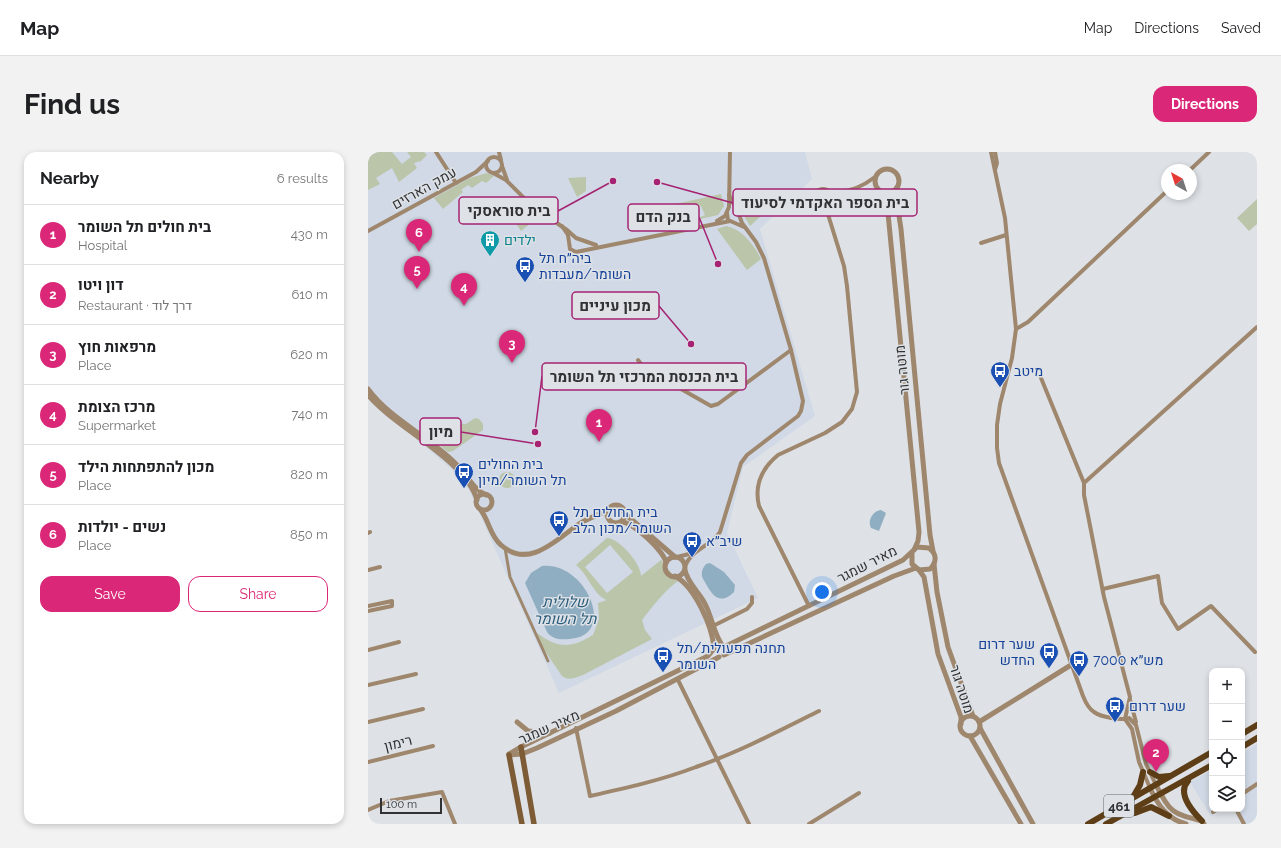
<!DOCTYPE html>
<meta charset="utf-8">
<style>
body{margin:0;font-family:Raleway,Heebo,sans-serif;background:#f2f2f2;color:#202124}
.controls{position:absolute;right:12px;bottom:12px;display:grid;overflow:hidden;border-radius:8px;box-shadow:0 2px 6px #0003}
.controls button{width:36px;height:36px;display:grid;place-items:center;padding:0;border:0;border-bottom:1px solid #e0e0e0;background:#fff;color:#202124;font:20px sans-serif}
.compass{position:absolute;left:793px;top:12px;width:36px;height:36px;border-radius:50%;background:#fff;box-shadow:0 2px 6px #0003;rotate:321deg}
.scale{position:absolute;left:12px;bottom:10px;width:62px;box-sizing:border-box;padding-left:4px;border:2px solid #303234;border-top:0;font-size:11px;line-height:14px;white-space:nowrap;color:#303234;-webkit-text-stroke:3px #dee2e7;paint-order:stroke}
.you{position:absolute;left:454px;top:440px;width:14px;height:14px;margin:-10px;border:3px solid #fff;border-radius:50%;background:#1a73e8;box-shadow:0 0 0 6px #1a73e833}
.badge{display:grid;place-items:center;width:26px;height:26px;border-radius:50%;background:#db2777;color:#fff;font-size:13px;font-weight:700}
.pin{position:absolute;translate:-50% -33px;filter:drop-shadow(0 1px 2px #0008)}
.pin::after{content:'';position:absolute;top:21px;width:14px;height:12px;background:inherit;clip-path:polygon(0 0,100% 0,50% 100%)}
.list{margin:0;padding:0;list-style:none}
h2{display:flex;justify-content:space-between;align-items:center;height:52px;margin:0;padding:0 16px;font-size:17px}
h2 small{font-size:13px;font-weight:400;color:#757577}
.list li{display:grid;grid-template-columns:26px 1fr auto;gap:12px;align-items:center;box-sizing:border-box;height:60px;padding:0 16px;border-top:1px solid #e0e0e0}
.list b{display:block;font-size:15px;white-space:nowrap}
.list p{margin:0;font-size:13px;white-space:nowrap;color:#757577}
.list em{font-size:13px;font-style:normal;color:#757577}
.actions{display:flex;gap:8px;padding:12px 16px}
.actions a{flex:1;padding:9px 0;border:1px solid #db2777;border-radius:12px;text-align:center;font-size:14px;color:#db2777}
.actions .main{background:#db2777;color:#fff}
.icon{flex:none;width:22px;height:22px;fill:none;stroke:currentColor;stroke-width:2;stroke-linecap:round;stroke-linejoin:round}
.map{position:relative;flex:none;width:889px;height:672px;overflow:hidden;border-radius:12px}
header{display:flex;align-items:center;gap:24px;box-sizing:border-box;height:56px;padding:0 20px;background:#fff;border-bottom:1px solid #e0e0e0}
header strong{font-size:19px}
nav{display:flex;gap:22px;margin-inline-start:auto;font-size:14px}
.intro{display:flex;align-items:center;justify-content:space-between;box-sizing:border-box;height:96px;padding:0 24px}
h1{margin:0;font-size:28px}
.button{padding:10px 18px;border-radius:12px;background:#db2777;color:#fff;font-size:14px;font-weight:700}
main{display:flex;gap:24px;padding:0 24px}
aside{flex:1;background:#fff;border-radius:12px;box-shadow:0 2px 6px #0003}
.map>svg:first-child{display:block}
</style>
<header>
<strong>Map</strong>
<nav><a>Map</a><a>Directions</a><a>Saved</a></nav>
</header>
<div class="intro"><h1>Find us</h1><a class="button">Directions</a></div>
<main>
<aside>
<h2>Nearby<small>6 results</small></h2>
<ul class="list">
<li><span class="badge">1</span><div><b>בית חולים תל השומר</b><p>Hospital</p></div><em>430 m</em></li>
<li><span class="badge">2</span><div><b>דון ויטו</b><p>Restaurant · דרך לוד</p></div><em>610 m</em></li>
<li><span class="badge">3</span><div><b>מרפאות חוץ</b><p>Place</p></div><em>620 m</em></li>
<li><span class="badge">4</span><div><b>מרכז הצומת</b><p>Supermarket</p></div><em>740 m</em></li>
<li><span class="badge">5</span><div><b>מכון להתפתחות הילד</b><p>Place</p></div><em>820 m</em></li>
<li><span class="badge">6</span><div><b>נשים - יולדות</b><p>Place</p></div><em>850 m</em></li>
</ul>
<div class="actions"><a class="main">Save</a><a>Share</a></div>
</aside>
<div class="map">
<svg width="889" height="672" viewBox="0 0 889 672">
<rect width="100%" height="100%" fill="#dee2e7"/>
<!-- built -->
<g fill="#d0d9e5">
<polygon points="0,0 437,0 444,27 392,77 447,264 375,315 359,381 390,446 191,541 101,338 83,317 0,245"/>
<polygon points="889,592 889,672 874,672 865,657 874,657 874,601"/>
<polygon points="844,618 844,657 854,657 843,664 822,630"/>
</g>
<!-- green -->
<g fill="#bbc5aa" fill-rule="evenodd">
<polygon points="2,0 24,0 34,12 43,5 39,0 56,0 59,3 53,9 46,11 49,16 31,30 24,16 8,26 12,32 0,38 0,2"/>
<polygon points="119,21 126,24 118,31 114,29 104,36 100,33 93,38 95,40 75,57 66,46 102,26"/>
<polygon points="218,25 218,39 209,45 200,26"/>
<polygon points="353,42 356,54 350,63 323,69 337,63 333,54 316,61 319,69 276,78 288,70 298,54"/>
<polygon points="411,42 413,46 382,74 375,62"/>
<polygon points="889,47 889,72 881,79 869,66"/>
<polygon points="162,59 170,65 153,79 147,70"/>
<path d="M358,74C374,77 386,93 393,107L379,118L349,77Z"/>
<polygon points="107,266 111,267 115,272 115,278 85,299 80,300 62,285 62,281 81,268 83,271 98,272"/>
<circle cx="139" cy="328" r="8"/>
<path d="M239,386C251,386 273,412 273,424L293,408L310,429C295,440 285,454 274,468L277,478L284,487L215,523C207,526 201,529 194,524L173,493L169,481C189,496 203,497 225,483L231,467L230,451L239,448C225,443 220,422 208,413ZM242,393L265,420L239,441L217,415Z"/>
</g>
<!-- water -->
<g fill="#90aec2">
<path d="M513,358L518,361L511,379L503,376C499,368 505,359 513,358Z"/>
<path d="M342,411L356,420L367,433L366,440C353,453 345,445 338,432C336,428 333,425 334,420C334,417 336,415 338,412Z"/>
<path d="M174,414C218,409 251,485 201,487C192,488 184,487 179,480L157,431L163,421Z"/>
</g>
<g fill="none" stroke-linecap="round" stroke-linejoin="round">
<!-- pedestrian -->
<polyline stroke="#9e876d" stroke-width="3" points="137,396 142,425 180,509"/>
<!-- minor -->
<g stroke="#9e876d" stroke-width="4">
<polyline points="68,0 88,31"/>
<polyline points="131,0 133,8"/>
<path d="M623,0L637,66L648,177L644,206L632,252L629,273V296L631,311L715,544C717,549 721,557 726,560C733,565 753,569 761,566L768,573L778,612L788,633"/>
<circle cx="126" cy="13" r="8"/>
<polyline points="134,14 139,28"/>
<polyline points="627,18 629,11 627,0"/>
<polyline points="822,18 841,0"/>
<polyline points="125,21 138,28 164,54 199,78 208,86 228,93"/>
<circle cx="455" cy="47" r="10"/>
<path d="M462,39C479,42 494,35 507,25"/>
<polyline points="464,50 498,39 511,39"/>
<polyline points="359,61 360,68 376,75"/>
<polyline points="349,69 357,64 361,55 362,0"/>
<polyline points="194,74 200,83 202,97 208,100 362,69"/>
<polyline points="0,79 108,20 120,9"/>
<polyline points="613,91 638,83"/>
<polyline points="648,177 660,170 799,39"/>
<polyline points="270,208 276,216 343,254 350,252 423,198"/>
<polyline points="673,226 716,331 716,343 736,445 762,545 757,567"/>
<polyline points="716,331 889,175"/>
<polyline points="0,381 2,380"/>
<polyline points="309,405 325,401"/>
<path d="M317,414C324,397 343,394 352,380L373,311L379,303L430,264L433,259L435,249L423,198L396,106L388,90L374,71L370,60L361,43"/>
<polyline points="0,418 12,415"/>
<polyline points="735,437 790,424 794,451 810,477 843,454 887,500"/>
<polyline points="0,454 24,449 24,454 0,459"/>
<path d="M441,454L391,354C386,333 393,317 410,303L457,281L474,270L484,257L489,240L479,134L476,114L458,56"/>
<polyline points="345,474 379,457 384,451 384,445"/>
<polyline points="0,498 31,490"/>
<polyline points="310,528 381,672"/>
<polyline points="0,533 48,522"/>
<polyline points="762,548 768,570"/>
<polyline points="757,567 764,577 771,610 782,636"/>
<polyline points="0,570 55,557"/>
<path d="M208,576L222,644C258,636 294,628 328,615C371,600 411,579 451,559"/>
<polyline points="0,610 65,594"/>
<polyline points="874,642 889,632"/>
<polyline points="868,657 876,672"/>
<polyline points="0,658 21,649 74,640 87,672"/>
<polyline points="845,660 850,657"/>
<polyline points="441,672 491,641"/>
</g>
<!-- tertiary -->
<g stroke="#9e876d" stroke-width="5">
<circle cx="519" cy="29" r="12"/>
<polyline points="529,35 528,44 533,77 562,383 565,399"/>
<polyline points="514,41 519,51 551,380 550,389 546,398"/>
<path d="M0,237C23,268 61,284 88,312C98,322 105,337 118,343"/>
<path d="M0,243C26,275 98,308 109,348"/>
<circle cx="116" cy="350" r="8"/>
<circle cx="248" cy="362" r="9"/>
<path d="M112,357C121,368 122,384 133,393C161,418 189,387 211,372C220,366 231,363 241,357"/>
<polyline points="256,361 307,405"/>
<path d="M253,370C264,369 297,400 298,411"/>
<circle cx="307" cy="415" r="10"/>
<polyline points="566,412 569,440 580,495 605,564"/>
<path d="M317,418C319,430 330,439 336,450C344,464 345,480 354,493"/>
<polyline points="551,418 556,425 570,502 593,565 593,572"/>
<path d="M307,424C327,435 344,474 346,496"/>
<path d="M356,495L535,408L549,395L561,396C569,402 569,410 562,417L551,418L544,412V401"/>
<polyline points="356,503 526,424 548,416"/>
<circle cx="602" cy="574" r="10"/>
<polyline points="149,570 160,579 182,581"/>
<polyline points="611,570 703,513"/>
<polyline points="612,576 665,672"/>
<polyline points="602,584 653,672"/>
<polyline points="141,602 153,595 340,504 345,498"/>
<polyline points="141,603 154,602 169,596 248,559 351,505"/>
<path d="M788,633C803,661 803,661 834,669L836,672"/>
<path d="M782,636C790,653 799,667 818,672"/>
</g>
<!-- secondary -->
<g stroke="#7d5b34" stroke-width="5.5">
<polyline points="153,595 166,672"/>
<polyline points="141,603 154,672"/>
</g>
<!-- primary -->
<g stroke="#5e3e16" stroke-width="6">
<polyline points="874,582 889,573"/>
<polyline points="874,595 889,586"/>
<polyline points="782,620 791,625 801,624"/>
<path d="M820,629C809,641 824,659 834,669"/>
<polyline points="765,645 772,633 775,620"/>
<polyline points="767,661 783,655 801,664"/>
<polyline points="720,672 844,600"/>
<polyline points="738,672 844,613"/>
</g>
</g>
<!-- icons -->
<defs>
<symbol id="building-pin" viewBox="-11 -11 22 30"><path d="M0 17L-7.5 6A9.5 9.5 0 1 1 7.5 6Z" fill="#0f9aa8" stroke="#dee2e7"/><path d="M-4-6H4V6H1V3H-1V6H-4ZM-2.5-4.3h1.7v1.8h-1.7ZM.8-4.3h1.7v1.8H.8ZM-2.5-1h1.7V.8h-1.7ZM.8-1h1.7V.8H.8Z" fill="#fff"/></symbol>
<symbol id="bus-pin" viewBox="-11 -11 22 30"><path d="M0 17L-7.5 6A9.5 9.5 0 1 1 7.5 6Z" fill="#1a4fb4" stroke="#dee2e7"/><path d="M-5-6H5V4H4V6H2V4H-2V6H-4V4H-5ZM-3.5-4V0h7V-4ZM-3.5 1.2v1.5H-2V1.2ZM2 1.2v1.5H3.5V1.2Z" fill="#fff"/></symbol>
</defs>
<g fill-rule="evenodd">
<use href="#building-pin" x="111" y="77" width="22" height="30"/>
<use href="#bus-pin" x="146" y="103" width="22" height="30"/>
<use href="#bus-pin" x="621" y="208" width="22" height="30"/>
<use href="#bus-pin" x="85" y="309" width="22" height="30"/>
<use href="#bus-pin" x="180" y="357" width="22" height="30"/>
<use href="#bus-pin" x="313" y="378" width="22" height="30"/>
<use href="#bus-pin" x="670" y="489" width="22" height="30"/>
<use href="#bus-pin" x="284" y="493" width="22" height="30"/>
<use href="#bus-pin" x="700" y="497" width="22" height="30"/>
<use href="#bus-pin" x="736" y="543" width="22" height="30"/>
</g>
<g text-anchor="middle" stroke-width="3" stroke-linejoin="round" paint-order="stroke">
<!-- shield labels -->
<rect fill="#dee2e7" stroke="#64676a" stroke-width="1" x="736" y="643" width="30" height="22" rx="3"/>
<g font-size="13" font-weight="bold" fill="#303234">
<text x="751" y="659">461</text>
</g>
<!-- street labels -->
<g font-size="14" fill="#303234" stroke="#dee2e7">
<text transform="translate(56 36) rotate(-29)" y="5">עמק הארזים</text>
<text transform="translate(534 218) rotate(-96)" y="5">מוטה גור</text>
<text transform="translate(499 412) rotate(-27)" y="5">מאיר שמגר</text>
<text transform="translate(594 537) rotate(72)" y="5">מוטה גור</text>
<text transform="translate(181 575) rotate(-24)" y="5">מאיר שמגר</text>
<text transform="translate(30 591) rotate(-14)" y="5">רימון</text>
</g>
<!-- culture labels -->
<g font-size="14" fill="#0d838f" stroke="#dee2e7" text-anchor="start">
<text x="136" y="93">ילדים</text>
</g>
<!-- transit labels -->
<g font-size="14" fill="#164399" stroke="#dee2e7" text-anchor="start">
<text x="171" y="111">ביה״ח תל<tspan x="171" dy="16">השומר/מעבדות</tspan></text>
<text x="646" y="224">מיטב</text>
<text x="110" y="317">בית החולים<tspan x="110" dy="16">תל השומר/מיון</tspan></text>
<text x="205" y="365">בית החולים תל<tspan x="205" dy="16">השומר/מכון הלב</tspan></text>
<text x="338" y="394">שיב״א</text>
<text x="667" y="497" text-anchor="end">שער דרום<tspan x="667" dy="16">החדש</tspan></text>
<text x="309" y="501">תחנה תפעולית/תל<tspan x="309" dy="16">השומר</tspan></text>
<text x="725" y="513">מש״א 7000</text>
<text x="761" y="559">שער דרום</text>
</g>
<!-- water labels -->
<g font-size="15" font-style="italic" fill="#2b5d7c" stroke="#dee2e7">
<text x="197" y="455">שלולית<tspan x="197" dy="17">תל השומר</tspan></text>
</g>
</g>
<!-- callouts -->
<path fill="none" stroke="#a52372" stroke-width="1.5" d="M289 30L365 51M245 29L190 59M350 112L331 65M323 192L291 154M167 280L174 224M170 292L93 280"/>
<g fill="#a52372" stroke="#dee2e7" stroke-width="1.5">
<circle cx="289" cy="30" r="4"/>
<circle cx="245" cy="29" r="4"/>
<circle cx="350" cy="112" r="4"/>
<circle cx="323" cy="192" r="4"/>
<circle cx="167" cy="280" r="4"/>
<circle cx="170" cy="292" r="4"/>
</g>
<g fill="#dee2e7" stroke="#a52372" stroke-width="1.5">
<rect x="365" y="37" width="184" height="27" rx="4"/>
<rect x="91" y="45" width="99" height="27" rx="4"/>
<rect x="260" y="52" width="71" height="27" rx="4"/>
<rect x="204" y="140" width="87" height="27" rx="4"/>
<rect x="174" y="211" width="204" height="27" rx="4"/>
<rect x="52" y="266" width="41" height="27" rx="4"/>
</g>
<g font-size="15" text-anchor="middle" font-weight="bold" fill="#303234">
<text x="457" y="56">בית הספר האקדמי לסיעוד</text>
<text x="141" y="64">בית סוראסקי</text>
<text x="295" y="70">בנק הדם</text>
<text x="247" y="159">מכון עיניים</text>
<text x="276" y="230">בית הכנסת המרכזי תל השומר</text>
<text x="73" y="285">מיון</text>
</g>
</svg>
<div class="controls">
<button>+</button>
<button>−</button>
<button><svg class="icon" aria-label="locate" viewBox="0 0 24 24"><circle cx="12" cy="12" r="6"/><path d="M12 2v4M12 18v4M2 12h4M18 12h4"/></svg></button>
<button><svg class="icon" aria-label="layers" viewBox="0 0 24 24"><path d="M12 4l9 5-9 5-9-5zM3 14l9 5 9-5"/></svg></button>
</div>
<svg class="compass" viewBox="-18 -18 36 36"><path d="M0-13l5 13h-10z" fill="#e53935"/><path d="M0 13l5-13h-10z" fill="#757577"/></svg>
<div class="scale">100 m</div>
<div class="you"></div>
<div class="pin badge" style="left:231px;top:290px">1</div>
<div class="pin badge" style="left:788px;top:620px">2</div>
<div class="pin badge" style="left:144px;top:211px">3</div>
<div class="pin badge" style="left:96px;top:154px">4</div>
<div class="pin badge" style="left:49px;top:137px">5</div>
<div class="pin badge" style="left:51px;top:100px">6</div>
</div>
</main>
